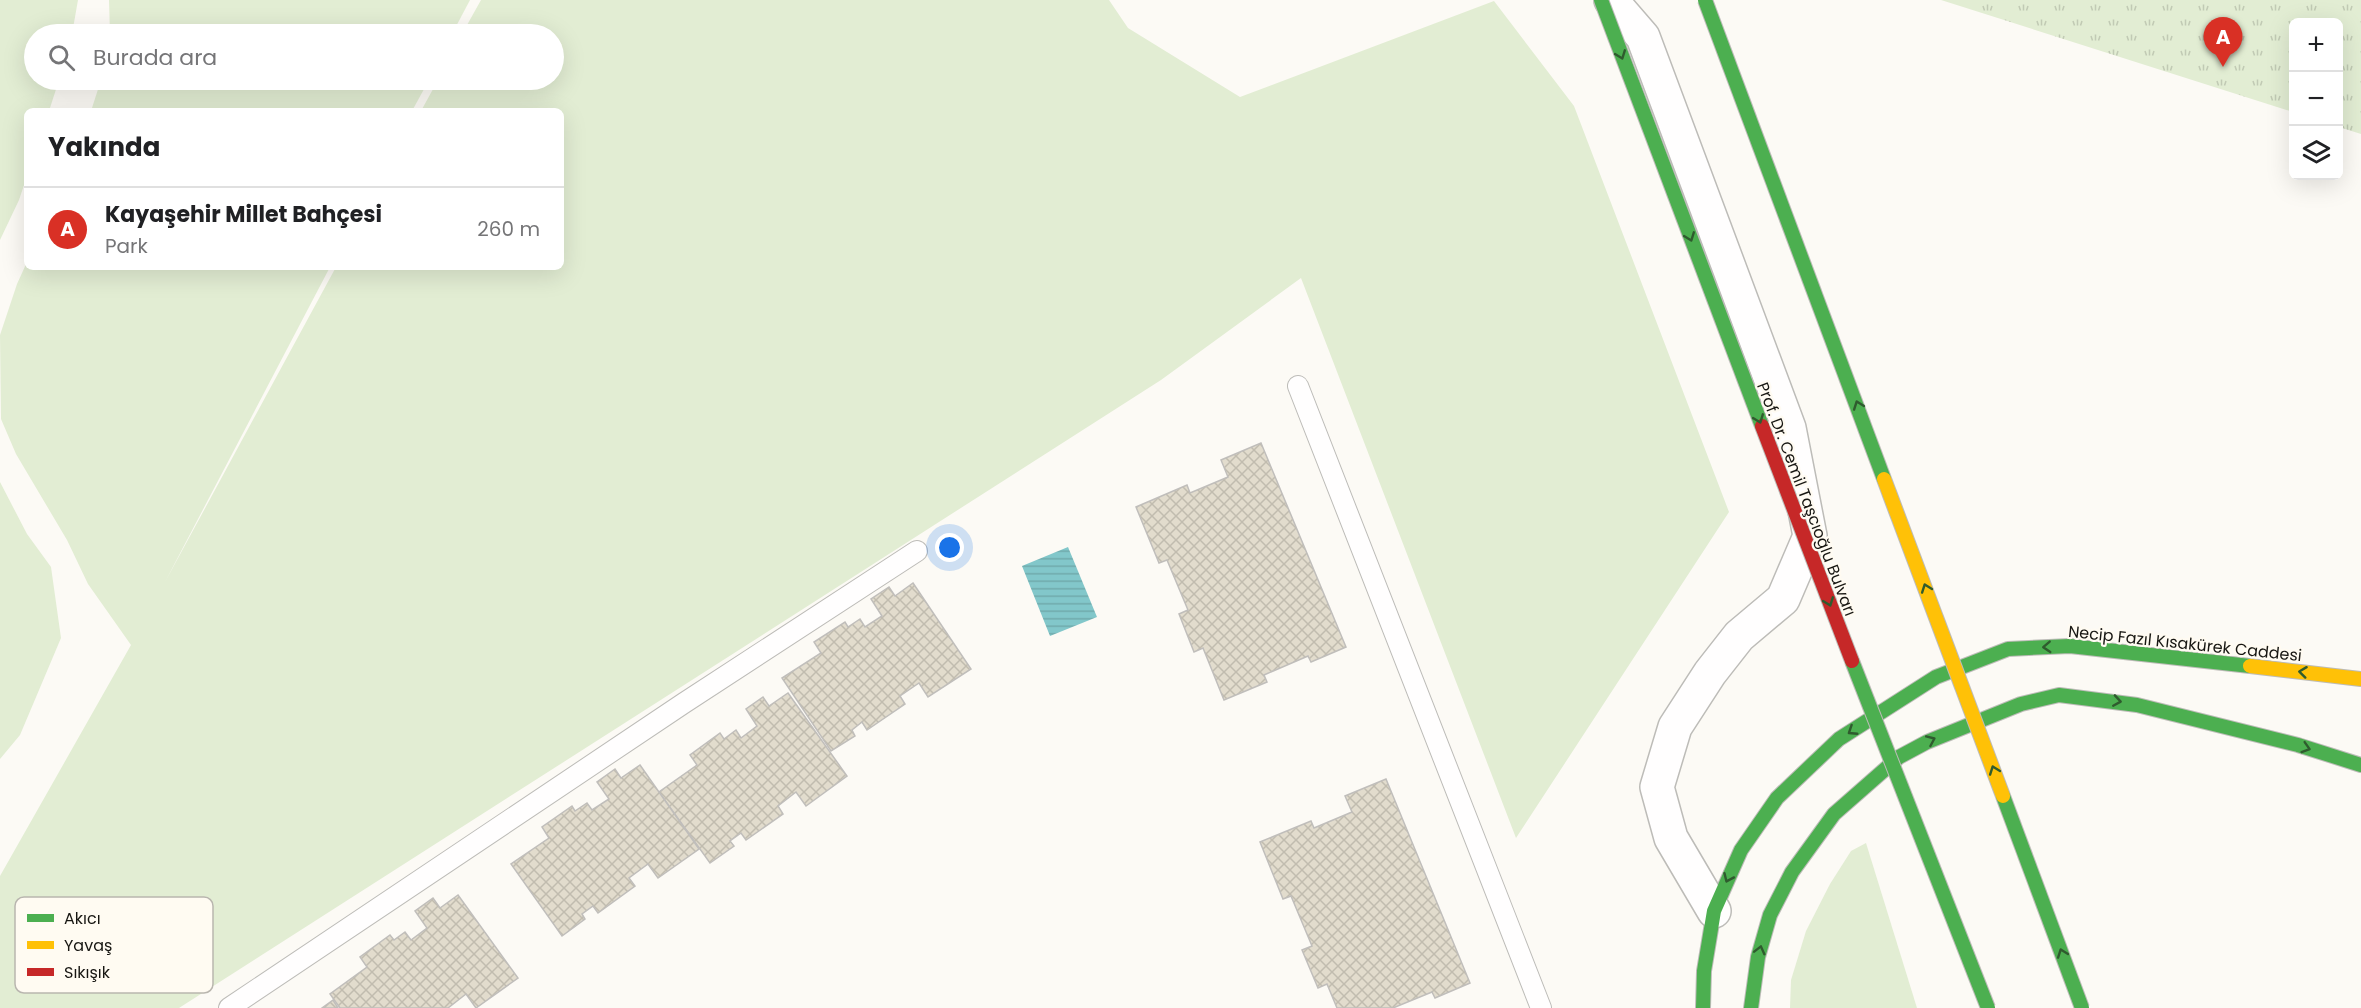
<!DOCTYPE html>
<html lang="tr">
<meta charset="utf-8">
<style>
body{margin:0;font-family:Poppins,sans-serif;background:#f2f2f2;color:#202124}
.controls{position:absolute;right:18px;top:18px;display:grid;overflow:hidden;border-radius:9px;box-shadow:0 6px 24px #0002}
.controls button{width:54px;height:54px;display:grid;place-items:center;padding:0;border:0;border-bottom:2px solid #e0e0e0;background:#fff;color:#202124;font:30px sans-serif}
.you{position:absolute;left:950px;top:548px;width:21px;height:21px;margin:-15px;border:4px solid #fff;border-radius:50%;background:#1a73e8;box-shadow:0 0 0 9px #1a73e833}
.badge{display:grid;place-items:center;width:39px;height:39px;border-radius:50%;background:#d93025;color:#fff;font-size:20px;font-weight:700}
.pin{position:absolute;translate:-50% -50px;filter:drop-shadow(0 2px 3px #0008)}
.pin::after{content:'';position:absolute;top:32px;width:21px;height:18px;background:inherit;clip-path:polygon(0 0,100% 0,50% 100%)}
.list{margin:0;padding:0;list-style:none}
h2{display:flex;justify-content:space-between;align-items:center;height:78px;margin:0;padding:0 24px;font-size:26px}
h2 small{font-size:20px;font-weight:400;color:#757577}
.list li{display:grid;grid-template-columns:39px 1fr auto;gap:18px;align-items:center;box-sizing:border-box;height:84px;padding:0 24px;border-top:2px solid #e0e0e0}
.list b{display:block;font-size:22px;white-space:nowrap}
.list p{margin:0;font-size:20px;white-space:nowrap;color:#757577}
.list em{font-size:20px;font-style:normal;color:#757577}
.icon{flex:none;width:33px;height:33px;fill:none;stroke:currentColor;stroke-width:2;stroke-linecap:round;stroke-linejoin:round}
.map{position:relative;flex:none;width:2361px;height:1008px;overflow:hidden}
.search{position:absolute;background:#fff;box-shadow:0 6px 24px #0002;left:24px;top:24px;width:540px;height:66px;display:flex;align-items:center;gap:15px;box-sizing:border-box;padding:0 21px;border-radius:33px;color:#757577;font-size:22px}
.panel{position:absolute;background:#fff;box-shadow:0 6px 24px #0002;left:24px;top:108px;width:540px;height:162px;border-radius:9px}
.map>svg:first-child{display:block}
</style>
<div class="map">
<svg width="2361" height="1008" viewBox="0 0 2361 1008">
<defs>
<pattern id="park-tufts" width="24" height="20" patternUnits="userSpaceOnUse" patternTransform="scale(1.5)"><rect width="24" height="20" fill="#e2edd3"/><path d="M3 7l-1-3M5 7V3M7 7l1-3M15 17l-1-3M17 17v-4M19 17l1-3" fill="none" stroke="#c1cab4"/></pattern>
<pattern id="water-rules" width="6" height="5" patternUnits="userSpaceOnUse" patternTransform="scale(1.5)"><rect width="6" height="5" fill="#82c7ca"/><path d="M0 2.5h6" fill="none" stroke="#70aaac"/></pattern>
<pattern id="building-cross-hatch" width="8" height="8" patternUnits="userSpaceOnUse" patternTransform="scale(1.5)"><rect width="8" height="8" fill="#e2dccd"/><path d="M0 0l8 8M0 8l8-8" fill="none" stroke="#c1bcaf"/></pattern>
</defs>
<rect width="100%" height="100%" fill="#fcfaf5"/>
<!-- grass -->
<g fill="#e2edd3">
<polygon points="0,0 78,0 72,34 34,34 34,80 59,80 49,111 27,111 27,176 19,200 0,240"/>
<polygon points="109,0 470,0 452,34 110,34"/>
<polygon points="481,0 1109,0 1128,28 1240,97 1494,1 1574,106 1729,512 1516,838 1301,278 1161,380 179,1008 0,1008 0,876 131,645 88,584 67,540 16,454 1,419 0,335 17,284 27,262 27,267 330,267 165,582 336,267 561,267 561,111 421,111 438,80 554,80 554,34 462,34"/>
<polygon points="101,80 429,80 412,111 91,111"/>
<polygon points="0,482 27,534 51,567 61,638 20,735 0,759"/>
<polygon points="1866,843 1917,1008 1790,1008 1791,980 1806,931 1830,884 1851,851"/>
</g>
<!-- park -->
<polygon fill="url(#park-tufts)" points="1941,0 2361,0 2361,134 2339,127 2338,22 2294,22 2293,112"/>
<!-- water -->
<polygon fill="url(#water-rules)" points="1068,547 1097,617 1050,636 1022,566"/>
<!-- building -->
<g fill="url(#building-cross-hatch)" stroke="#c0bebb" stroke-width="1.5">
<polygon points="1261,443 1346,647 1311,662 1308,656 1264,675 1267,682 1224,700 1203,648 1194,652 1179,614 1188,610 1167,560 1159,563 1136,507 1187,485 1190,493 1228,477 1221,460"/>
<polygon points="913,583 971,669 928,697 919,683 900,696 905,704 867,730 862,722 852,730 855,736 831,751 782,678 821,653 814,642 845,622 848,627 860,619 865,627 882,616 871,599 889,587 895,596"/>
<polygon points="788,693 847,776 806,806 796,792 778,806 783,814 746,840 741,833 730,841 734,846 710,863 659,792 697,765 690,755 720,733 724,739 736,730 741,738 757,726 746,709 763,697 769,706"/>
<polygon points="640,765 699,849 658,878 648,864 629,878 635,886 598,913 593,906 582,914 585,919 562,936 511,864 549,838 542,827 572,806 575,811 587,803 592,810 609,799 597,782 615,769 621,778"/>
<polygon points="1386,779 1470,983 1435,998 1432,992 1393,1008 1337,1008 1327,984 1318,988 1302,950 1312,946 1291,896 1283,899 1260,842 1311,821 1314,828 1352,812 1345,796"/>
<polygon points="458,895 518,978 476,1008 466,994 448,1008 340,1008 330,994 367,967 360,957 390,935 394,940 405,932 411,940 427,928 415,911 433,898 440,908"/>
<polygon points="333,1000 338,1008 322,1008"/>
</g>
<g fill="none" stroke-linecap="round" stroke-linejoin="round">
<defs>
<g id="lane">
<polyline points="1298,386 1541,1008"/>
<polyline points="229,1008 684,703 917,551"/>
</g>
<polyline id="street" points="1611,0 1643,37 1789,428 1810,536 1783,599 1739,636 1710,673 1675,727 1657,787 1671,838 1714,911"/>
<g id="fast">
<polyline points="1703,1008 1704,971 1714,911 1741,850 1777,798 1839,739 1936,677 2008,649 2070,646 2250,666"/>
<polyline points="1751,1008 1758,957 1770,915 1792,872 1834,814 1899,757 1927,742 2021,704 2059,695 2137,705 2298,745 2361,765"/>
</g>
<polyline id="slow" points="2250,666 2361,679"/>
</defs>
<!-- lane casing -->
<use href="#lane" stroke="#bdbcb8" stroke-width="22"/>
<!-- street casing -->
<use href="#street" stroke="#bdbcb8" stroke-width="36"/>
<!-- fast casing -->
<use href="#fast" stroke="#bdbcb8" stroke-width="16"/>
<!-- slow casing -->
<use href="#slow" stroke="#bdbcb8" stroke-width="16"/>
<!-- lane -->
<use href="#lane" stroke="#fffefe" stroke-width="20"/>
<!-- street -->
<use href="#street" stroke="#fffefe" stroke-width="33"/>
<!-- fast -->
<use href="#fast" stroke="#4caf50" stroke-width="14"/>
<!-- slow -->
<use href="#slow" stroke="#ffc107" stroke-width="14"/>
<defs>
<g id="fast-bridge">
<polyline points="1601,0 1762,426"/>
<polyline points="1705,0 1884,479"/>
<polyline points="1852,661 1988,1008"/>
<polyline points="2003,796 2082,1008"/>
</g>
<polyline id="slow-bridge" points="1884,479 2003,796"/>
<polyline id="jam-bridge" points="1762,426 1852,661"/>
</defs>
<!-- fast-bridge casing -->
<use href="#fast-bridge" stroke="#bdbcb8" stroke-width="16" stroke-linecap="butt"/>
<!-- slow-bridge casing -->
<use href="#slow-bridge" stroke="#bdbcb8" stroke-width="16" stroke-linecap="butt"/>
<!-- jam-bridge casing -->
<use href="#jam-bridge" stroke="#bdbcb8" stroke-width="16" stroke-linecap="butt"/>
<!-- fast-bridge -->
<use href="#fast-bridge" stroke="#4caf50" stroke-width="14"/>
<!-- slow-bridge -->
<use href="#slow-bridge" stroke="#ffc107" stroke-width="14"/>
<!-- jam-bridge -->
<use href="#jam-bridge" stroke="#c62828" stroke-width="14"/>
</g>
<!-- one-way arrows -->
<defs><path id="oneway-chevron" d="M-2-3.5L2.5 0L-2 3.5" fill="none" stroke-width="1.6" stroke-linecap="round" stroke-linejoin="round" transform="scale(1.5)"/></defs>
<g stroke="#2f5b2e">
<use href="#oneway-chevron" transform="translate(1621 55) rotate(69)"/>
<use href="#oneway-chevron" transform="translate(1690 237) rotate(69)"/>
<use href="#oneway-chevron" transform="translate(1858 405) rotate(-110)"/>
<use href="#oneway-chevron" transform="translate(1759 419) rotate(69)"/>
<use href="#oneway-chevron" transform="translate(1926 588) rotate(-110)"/>
<use href="#oneway-chevron" transform="translate(1829 602) rotate(69)"/>
<use href="#oneway-chevron" transform="translate(2047 647) rotate(177)"/>
<use href="#oneway-chevron" transform="translate(2303 672) rotate(-173)"/>
<use href="#oneway-chevron" transform="translate(2117 701) rotate(9)"/>
<use href="#oneway-chevron" transform="translate(1852 731) rotate(147)"/>
<use href="#oneway-chevron" transform="translate(1931 740) rotate(-24)"/>
<use href="#oneway-chevron" transform="translate(2306 748) rotate(17)"/>
<use href="#oneway-chevron" transform="translate(1994 770) rotate(-110)"/>
<use href="#oneway-chevron" transform="translate(1728 878) rotate(114)"/>
<use href="#oneway-chevron" transform="translate(1760 950) rotate(-76)"/>
<use href="#oneway-chevron" transform="translate(2062 953) rotate(-110)"/>
</g>
<g text-anchor="middle" stroke-width="4.5" stroke-linejoin="round" paint-order="stroke">
<!-- street labels -->
<g font-size="16" fill="#171612" stroke="#fffbf2">
<text transform="translate(1807 499) rotate(69)" y="6">Prof. Dr. Cemil Taşcıoğlu Bulvarı</text>
<text transform="translate(2185 643) rotate(6)" y="6">Necip Fazıl Kısakürek Caddesi</text>
</g>
</g>
<!-- legend -->
<rect x="15" y="897" width="198" height="96" rx="9" fill="#fffbf2" stroke="#b9b6af" stroke-width="1.5"/>
<rect x="27" y="914" width="27" height="8" fill="#4caf50"/>
<rect x="27" y="941" width="27" height="8" fill="#ffc107"/>
<rect x="27" y="968" width="27" height="8" fill="#c62828"/>
<g font-size="16" fill="#171612">
<text x="64" y="924">Akıcı</text>
<text x="64" y="951">Yavaş</text>
<text x="64" y="978">Sıkışık</text>
</g>
</svg>
<div class="controls">
<button>+</button>
<button>−</button>
<button><svg class="icon" aria-label="layers" viewBox="0 0 24 24"><path d="M12 4l9 5-9 5-9-5zM3 14l9 5 9-5"/></svg></button>
</div>
<div class="you"></div>
<div class="pin badge" style="left:2223px;top:67px">A</div>
<div class="search"><svg class="icon" aria-label="search" viewBox="0 0 24 24"><circle cx="10" cy="10" r="6"/><path d="M15 15l6 6"/></svg>Burada ara</div>
<section class="panel">
<h2>Yakında<small></small></h2>
<ul class="list">
<li><span class="badge">A</span><div><b>Kayaşehir Millet Bahçesi</b><p>Park</p></div><em>260 m</em></li>
</ul>
</section>
</div>
